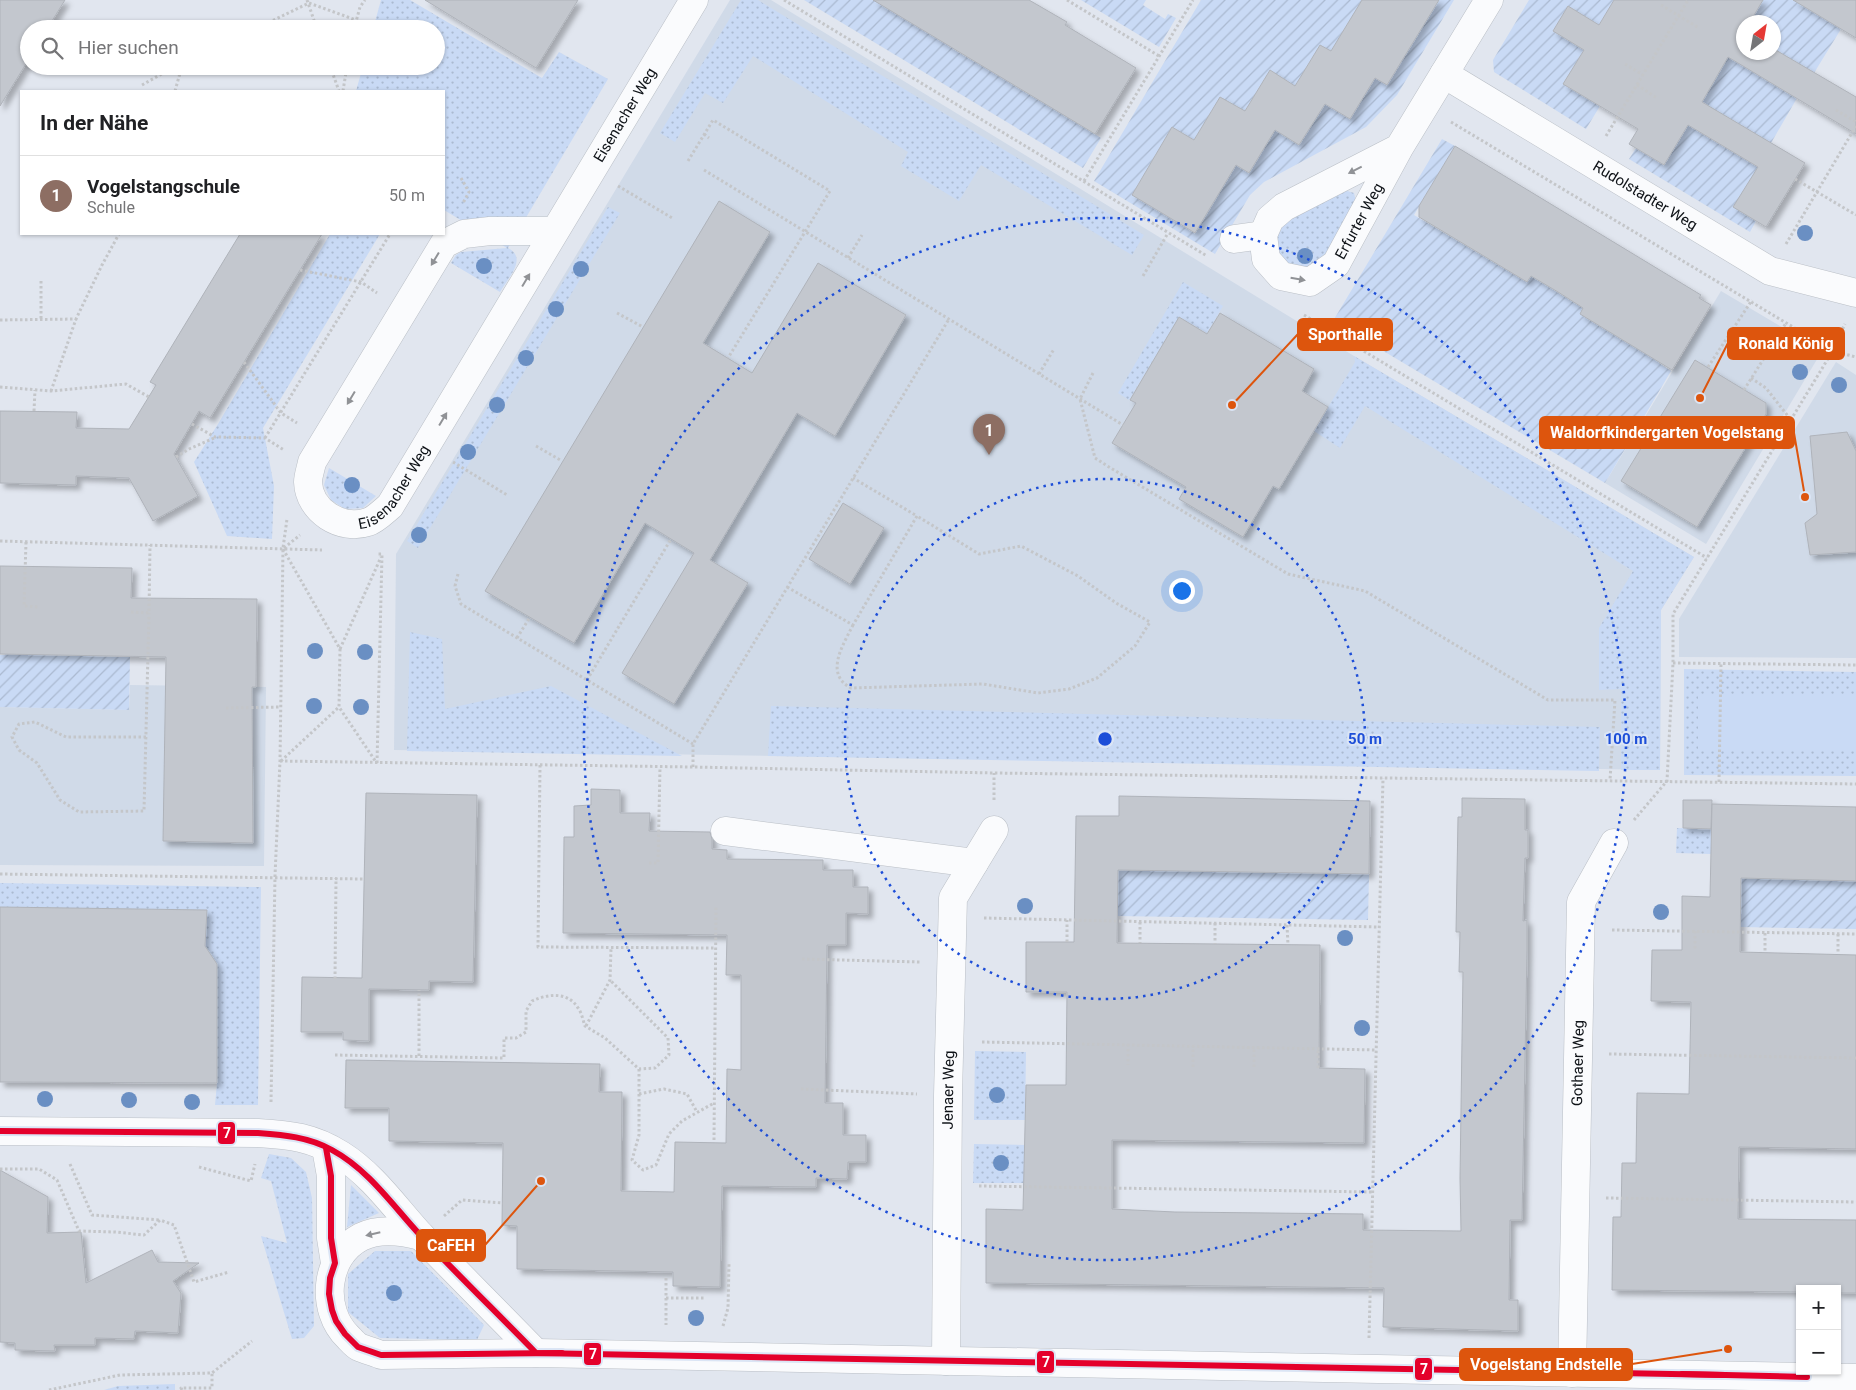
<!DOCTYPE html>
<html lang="de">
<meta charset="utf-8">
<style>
body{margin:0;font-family:Roboto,sans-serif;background:#f2f2f2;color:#202124}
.controls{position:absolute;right:15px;bottom:15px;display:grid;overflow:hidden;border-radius:0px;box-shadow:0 1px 4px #0004}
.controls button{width:45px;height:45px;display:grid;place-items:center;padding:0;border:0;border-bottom:1px solid #e0e0e0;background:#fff;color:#202124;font:25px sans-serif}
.compass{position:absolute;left:1736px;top:15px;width:45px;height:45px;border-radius:50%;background:#fff;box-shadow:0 1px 4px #0004;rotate:31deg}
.you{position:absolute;left:1181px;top:590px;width:18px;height:18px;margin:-12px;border:4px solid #fff;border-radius:50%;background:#1a73e8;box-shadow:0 0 0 8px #1a73e833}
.badge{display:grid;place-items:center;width:32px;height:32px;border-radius:50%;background:#7c3aed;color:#fff;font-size:16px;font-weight:700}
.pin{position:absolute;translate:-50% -41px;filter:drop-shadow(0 1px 2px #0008)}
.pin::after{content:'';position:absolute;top:26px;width:18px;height:15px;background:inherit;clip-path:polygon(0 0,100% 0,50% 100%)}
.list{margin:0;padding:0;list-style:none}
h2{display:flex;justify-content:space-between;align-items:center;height:65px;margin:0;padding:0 20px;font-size:21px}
h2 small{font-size:16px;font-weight:400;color:#757577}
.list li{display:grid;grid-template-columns:32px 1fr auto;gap:15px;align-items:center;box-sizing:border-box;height:80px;padding:0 20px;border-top:1px solid #e0e0e0}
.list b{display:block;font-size:19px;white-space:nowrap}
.list p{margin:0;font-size:16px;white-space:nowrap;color:#757577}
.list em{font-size:16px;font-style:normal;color:#757577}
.icon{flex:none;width:28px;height:28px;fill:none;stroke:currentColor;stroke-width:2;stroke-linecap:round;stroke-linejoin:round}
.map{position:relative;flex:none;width:1856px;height:1390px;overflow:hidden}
.search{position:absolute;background:#fff;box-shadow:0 1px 4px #0004;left:20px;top:20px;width:425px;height:55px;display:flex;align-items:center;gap:12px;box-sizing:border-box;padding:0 18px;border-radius:28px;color:#757577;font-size:19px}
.panel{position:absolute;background:#fff;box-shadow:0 1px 4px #0004;left:20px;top:90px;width:425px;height:145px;border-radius:0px}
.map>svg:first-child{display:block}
</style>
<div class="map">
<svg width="1856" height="1390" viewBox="0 0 1856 1390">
<defs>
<pattern id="grass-dots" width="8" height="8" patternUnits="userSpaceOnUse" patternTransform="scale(1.25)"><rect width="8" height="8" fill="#c9daf5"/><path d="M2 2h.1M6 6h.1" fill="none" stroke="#abbad1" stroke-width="1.8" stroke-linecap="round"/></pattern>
<pattern id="garden-furrows" width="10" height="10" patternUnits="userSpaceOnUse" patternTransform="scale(1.25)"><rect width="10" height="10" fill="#c9daf5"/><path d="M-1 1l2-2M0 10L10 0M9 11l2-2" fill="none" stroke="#abbad1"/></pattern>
<filter id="shadow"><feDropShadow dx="4.5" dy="4.5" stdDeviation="2.5" flood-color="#0004"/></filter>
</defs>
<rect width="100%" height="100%" fill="#e1e6ef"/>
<!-- built -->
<g fill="#d0dae8">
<polygon points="730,0 771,0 1354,356 1694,557 1661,610 1660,770 394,750 396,554"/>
<polygon points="1721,291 1822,351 1706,544 1605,483"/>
<polygon points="1836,362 1856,375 1856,658 1679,657 1679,619"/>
<polygon points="130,685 266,687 264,866 0,865 0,707 129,710"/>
</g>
<!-- grass -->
<g fill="url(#grass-dots)">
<path d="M381,0H410L542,78L559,52L608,79L508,248C528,258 508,278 500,292L451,263L456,255L461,252L507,248L444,210V91H356L363,66H436V29H373Z"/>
<polygon points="741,0 758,0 1144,235 1132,255 981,165 959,201 901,166 908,152 753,56 723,103 705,93 675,142 660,133"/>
<polygon points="1344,190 1354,193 1356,202 1326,256 1309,269 1289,266 1277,250 1277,233 1289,218"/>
<polygon points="608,207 620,213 418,548 407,541"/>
<polygon points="330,234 380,234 263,428 274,486 272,539 227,536 194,462 218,424"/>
<polygon points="1183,282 1223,306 1207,333 1179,317 1129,400 1118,393"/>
<polygon points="1354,356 1694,557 1661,610 1660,770 1621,770 1621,689 1599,690 1599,628 1633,571 1365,406 1340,448 1314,431 1355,362"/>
<polygon points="329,468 376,496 363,508 345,509 331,500 324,485"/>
<polygon points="410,632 442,639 445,709 551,686 682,756 407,751"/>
<polygon points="1684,669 1856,672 1856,776 1684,775"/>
<polygon points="771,706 1600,727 1599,771 768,756"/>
<polygon points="1677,828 1711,829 1711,854 1676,853"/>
<polygon points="0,883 261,887 258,1105 215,1105 217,1083 217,964 205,946 206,910 0,907"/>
<polygon points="975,1051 1026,1052 1025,1120 974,1120"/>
<polygon points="974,1144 1025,1145 1024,1183 973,1183"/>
<polygon points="269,1154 291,1158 306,1172 312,1198 314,1326 304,1338 292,1339 261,1236 287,1243 271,1181 261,1178"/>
<polygon points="351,1185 379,1213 347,1227"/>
<polygon points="375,1251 411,1251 484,1325 477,1340 380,1338 348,1312 348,1274"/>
<polygon points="175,1384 175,1390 104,1390 118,1386"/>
</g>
<!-- park -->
<rect fill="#c9daf5" x="1698" y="696" width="158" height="55"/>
<!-- garden -->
<g fill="url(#garden-furrows)">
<polygon points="804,0 900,0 971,18 953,49 975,62 994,31 1013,85 1035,98 1054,68 1091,90 1072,120 1101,138 1083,168"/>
<polygon points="1081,0 1146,0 1143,5 1165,19 1168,14 1176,18 1159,47"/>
<polygon points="1201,0 1362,0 1331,51 1320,45 1295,86 1270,70 1245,111 1220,97 1194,140 1172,127 1132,195 1195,233 1224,157 1249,173 1275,130 1299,145 1325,104 1350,119 1375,78 1387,85 1438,0 1454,0 1397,95 1366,127 1264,182 1250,195 1215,254 1094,181"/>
<polygon points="1529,0 1614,0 1599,25 1568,6 1553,31 1584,50 1563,84 1600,106 1586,129 1494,72 1493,60"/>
<polygon points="1763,0 1793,0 1841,29 1814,73 1774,49 1774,22 1750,22"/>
<polygon points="1728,57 1797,98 1771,143 1702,102"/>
<polygon points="1688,125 1758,167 1734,207 1756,221 1750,232 1629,159 1636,148 1664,165"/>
<polygon points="1442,139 1455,146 1414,215 1527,282 1531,276 1583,308 1580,314 1629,344 1672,342 1659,363 1671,371 1605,483 1333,321"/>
<polygon points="5,647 39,655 130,657 129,710 0,707 0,655 5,655"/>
<polygon points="1118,870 1369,874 1368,920 1117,916"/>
<polygon points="1741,878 1856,881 1856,929 1740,927"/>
</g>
<!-- building -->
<g fill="#c3c7ce" stroke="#afb3ba" filter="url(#shadow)">
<polygon points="0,0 65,0 47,29 29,29 29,59 0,106"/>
<polygon points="425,0 578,0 536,68"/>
<polygon points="873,0 1029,0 1067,22 1065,25 1136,68 1095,134"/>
<polygon points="1362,0 1439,0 1387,85 1375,78 1350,119 1325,104 1299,145 1275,130 1249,173 1236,165 1195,233 1132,195 1172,127 1194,140 1220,97 1245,111 1270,70 1295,86 1320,45 1331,51"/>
<polygon points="1614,0 1763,0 1750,22 1744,22 1744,52 1774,52 1774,49 1856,97 1856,134 1728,57 1702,102 1805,163 1766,227 1733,207 1758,167 1688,125 1664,165 1629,144 1638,129 1563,84 1584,50 1553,31 1568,6 1599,25"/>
<polygon points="1793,0 1856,0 1856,38"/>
<polygon points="1455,146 1701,295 1699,298 1711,305 1672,370 1580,314 1583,308 1558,292 1531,276 1527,282 1419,217 1419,206"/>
<polygon points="719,201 770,232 703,343 752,373 818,263 906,315 835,436 797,413 710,560 748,583 674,704 622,673 694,553 671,539 645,523 574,643 485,591"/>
<polygon points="240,234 322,234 210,418 199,411 174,454 198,496 153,521 129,478 76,476 76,485 0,483 0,411 77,412 76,428 129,429 156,385 150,382"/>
<polygon points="1220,313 1314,369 1302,391 1328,407 1279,489 1273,486 1243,537 1179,499 1186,487 1112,443 1136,403 1130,400 1179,317 1207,334"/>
<polygon points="1695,360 1766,403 1766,414 1697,527 1621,481"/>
<polygon points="1847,432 1856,451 1856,552 1810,555 1805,523 1817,514 1810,436"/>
<polygon points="843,503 884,528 850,584 809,559"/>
<polygon points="0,566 132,568 131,598 257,599 256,687 252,687 253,843 163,841 166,657 0,654"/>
<polygon points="591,789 620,790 620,813 650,813 649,831 710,832 712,839 712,849 727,850 727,859 823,860 823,870 853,870 853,887 868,887 868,914 846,913 846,945 827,945 825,1103 843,1103 843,1135 866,1135 866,1162 848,1162 847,1179 816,1178 816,1187 722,1186 720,1287 673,1286 673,1272 517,1269 517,1226 502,1225 503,1143 389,1141 389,1108 345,1108 346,1060 600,1064 599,1092 622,1092 621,1191 674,1192 675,1142 726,1143 727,1069 741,1070 741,975 726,975 727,935 563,933 564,837 574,837 574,806 591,805"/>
<polygon points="366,793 477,795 473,982 429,981 429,990 369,989 369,1041 343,1040 343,1032 301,1032 302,977 362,978"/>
<polygon points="1119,796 1370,801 1369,874 1118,870 1117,943 1320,945 1319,1068 1365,1069 1364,1143 1112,1140 1112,1209 1175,1212 1363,1214 1363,1230 1461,1231 1460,1178 1463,972 1459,972 1460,932 1456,932 1458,817 1462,817 1462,798 1525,799 1525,830 1528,830 1528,858 1525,858 1524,888 1523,921 1527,920 1527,951 1522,1220 1510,1220 1509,1300 1518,1300 1518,1331 1383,1327 1384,1288 986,1283 986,1209 1023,1210 1026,1085 1066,1085 1067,992 1026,992 1026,942 1074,942 1076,816 1119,816"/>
<polygon points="1683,800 1712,800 1711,829 1683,828"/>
<polygon points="1712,804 1856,807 1856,881 1741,878 1740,952 1856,955 1856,1149 1739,1147 1738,1219 1856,1220 1856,1293 1837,1293 1837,1289 1800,1289 1800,1292 1612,1290 1613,1217 1621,1217 1622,1163 1636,1163 1637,1093 1689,1094 1691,1002 1651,1001 1652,950 1682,950 1682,896 1710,897"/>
<polygon points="0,907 207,910 205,946 217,964 217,1083 0,1082"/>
<polygon points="0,1170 48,1197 47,1233 81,1232 86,1283 152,1250 158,1262 199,1263 173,1281 181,1293 178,1333 135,1331 134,1339 95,1338 95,1345 54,1345 55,1351 15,1350 15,1343 0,1342"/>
</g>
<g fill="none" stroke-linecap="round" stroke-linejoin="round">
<defs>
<g id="minor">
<path id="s1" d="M1444,74L1770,271L1856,293"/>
<path id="s2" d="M1399,148L1284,207L1270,219L1263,235L1266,259L1281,276L1310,282L1336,264L1399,148L1489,0"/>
<path id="s3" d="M555,231H490L464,234L444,244L312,462C311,468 308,476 308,482C309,511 341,531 368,522C375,520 384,511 390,506L694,0"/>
<polyline points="1234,239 1263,235"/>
<polyline points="725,831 974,863"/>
<path d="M0,1131L258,1133C291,1135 312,1137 341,1155C373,1175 396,1209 421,1236C459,1275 498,1314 536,1353"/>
<polyline points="326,1148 331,1176 331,1238 335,1263"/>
<path d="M421,1236C402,1231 379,1228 361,1237C324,1256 320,1310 348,1337C351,1340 355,1345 359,1347C366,1350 374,1352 381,1355L536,1353L1856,1378"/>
<path id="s4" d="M946,1361L948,1095L953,898L994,830"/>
<path id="s5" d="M1572,1373L1581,902L1614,843"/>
</g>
</defs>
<!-- minor casing -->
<use href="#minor" stroke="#babfc6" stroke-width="29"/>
<!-- path -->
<g stroke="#c4c6c9" stroke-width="3" stroke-dasharray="2.5 2.5" stroke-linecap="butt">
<polyline points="307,0 317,29"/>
<polyline points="784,0 1207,256"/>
<polyline points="1067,0 1159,56"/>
<polyline points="1661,5 1699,28"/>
<polyline points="255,29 309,3 356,20"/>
<polyline points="354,29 360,7 365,0"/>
<polyline points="1625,64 1643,75"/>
<polyline points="330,66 339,91"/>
<polyline points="142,85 176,66"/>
<polyline points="1637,85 1657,98"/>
<polyline points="175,91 182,66"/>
<polyline points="343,91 347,66"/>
<polyline points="1836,110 1856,122"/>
<polyline points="1451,122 1833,351 1856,357"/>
<polyline points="704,134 709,138"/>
<polyline points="1606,136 1688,0"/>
<polyline points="688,161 713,120 830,191 728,358"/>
<polyline points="704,170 1123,425"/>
<polyline points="461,178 469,192 463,203"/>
<polyline points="1795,179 1856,215"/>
<polyline points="1084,181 1193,0"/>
<polyline points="618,186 674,219"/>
<polyline points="1786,244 1856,126"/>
<polyline points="848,258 862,235"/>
<polyline points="300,270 361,282 377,293"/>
<polyline points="1143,276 1168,233"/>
<polyline points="41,281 41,319"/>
<polyline points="617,313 643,327"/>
<polyline points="1304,315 1707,558"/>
<polyline points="0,320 76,319 102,265 119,234"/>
<polyline points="244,362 281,413 297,423"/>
<polyline points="1708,367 1752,300"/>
<polyline points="1093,373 1080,399 1095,458 1109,467 1288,574 1365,591 1548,700 1615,700 1610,780"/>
<polyline points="1039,374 1054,349"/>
<polyline points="1751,378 1766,388 1791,420"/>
<polyline points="0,387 51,391 126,384 149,397"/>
<polyline points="1744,390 1786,323"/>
<polyline points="51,391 76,319"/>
<polyline points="34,411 35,390"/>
<polyline points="192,424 215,437 265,438 284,450"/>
<polyline points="265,438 390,234"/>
<polyline points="536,446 562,461"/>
<polyline points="176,457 189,449 214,438"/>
<polyline points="453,462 507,495"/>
<polyline points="0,541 322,550"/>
<polyline points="26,542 24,606 39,607"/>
<polyline points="284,548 300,535"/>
<polyline points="283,549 340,649 339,707 376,762"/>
<polyline points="458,574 455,586 461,604 693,744"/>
<polyline points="787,587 853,625 917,516 853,478"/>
<polyline points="131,612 149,613 150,545"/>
<path d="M853,625C843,645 824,674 851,688L983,684L1038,693L1069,689L1097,678L1135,646L1150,622L1116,603L1078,576L1021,546L979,554L917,516"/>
<polyline points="517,638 530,617"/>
<polyline points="340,649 381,557"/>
<polyline points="1673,663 1856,665"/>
<polyline points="587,680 671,539"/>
<polyline points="226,708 281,707"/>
<polyline points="146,737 66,737 35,722 19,724 12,737 19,750 37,763 60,800 79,812 144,811 149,613"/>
<polyline points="280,761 693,767 994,773 1856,784"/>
<polyline points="281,761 339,707"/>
<polyline points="377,763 382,554 378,554"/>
<polyline points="540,765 538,947 715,948"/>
<polyline points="693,767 693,744 949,319"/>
<polyline points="1719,782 1721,663"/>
<polyline points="994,800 994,773"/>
<polyline points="1634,820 1667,781 1673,663 1673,614 1829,357 1845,324"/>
<polyline points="649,863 658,863 660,767"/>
<polyline points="0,874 364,879"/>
<polyline points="984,918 1378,927"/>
<polyline points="1140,922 1140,943"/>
<polyline points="1215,923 1215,944"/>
<polyline points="1287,925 1288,945"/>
<polyline points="1612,930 1856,934"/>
<polyline points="1695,931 1695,951"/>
<polyline points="1765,933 1765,952"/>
<polyline points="1838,934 1838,954"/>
<polyline points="1067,942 1067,920"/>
<polyline points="802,959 920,962"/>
<polyline points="335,979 336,878"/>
<polyline points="586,1026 610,980 611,948"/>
<polyline points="982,1042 1376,1050"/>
<polyline points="1128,1044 1128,1065"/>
<polyline points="1609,1054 1856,1058"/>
<path d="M335,1055L504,1058V1038H516L526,1032V1011L532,1001C547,994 568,991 578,1008C582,1013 583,1021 585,1026L605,1038L639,1069L655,1068L669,1055L668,1038L610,980"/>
<polyline points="419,1056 419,990"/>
<polyline points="1193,1067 1193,1046"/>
<polyline points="1254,1067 1254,1047"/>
<polyline points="1318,1068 1318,1048"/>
<polyline points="639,1069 639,1135 632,1160 643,1170 656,1165 669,1134 682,1121 714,1103"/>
<polyline points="801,1089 917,1094"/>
<polyline points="639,1094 664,1089 687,1094 697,1112"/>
<polyline points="271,1102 275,876 280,761 283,548 287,519"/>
<polyline points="714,1140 716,907"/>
<polyline points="70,1164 92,1215 160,1220"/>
<polyline points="199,1167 251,1181 255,1164"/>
<polyline points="0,1169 39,1169 57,1180 79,1231 115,1232 144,1235 160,1220 174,1225 194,1282 229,1272"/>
<polyline points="979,1186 1373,1192"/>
<polyline points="1606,1198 1856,1202"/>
<polyline points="444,1216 462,1200 503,1203"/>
<polyline points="666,1278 666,1325"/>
<polyline points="666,1298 705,1298"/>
<polyline points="723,1326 728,1308 729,1263"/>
<polyline points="1369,1338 1383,778"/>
<polyline points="49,1390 120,1375 212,1373 252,1341"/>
<polyline points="182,1390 181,1388 212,1388 212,1373"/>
</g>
<!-- minor -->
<use href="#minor" stroke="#fafbfd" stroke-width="28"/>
<defs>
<g id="bus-1">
<path d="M0,1131L258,1133C284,1135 309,1137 332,1150C369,1170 393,1206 421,1236C459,1276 498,1314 536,1353L1725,1375"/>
<polyline points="326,1148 331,1176 331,1238 335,1263 330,1278 329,1294 332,1310 336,1321 345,1334 358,1347 381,1355 562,1353"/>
<polyline points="1682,1374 1807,1377"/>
</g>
</defs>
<!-- bus-1 casing -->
<use href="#bus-1" stroke="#dbe5f5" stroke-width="10"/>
<!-- bus-1 -->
<use href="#bus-1" stroke="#e4002b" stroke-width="6"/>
</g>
<!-- trees -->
<g fill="#6a8fc3">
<circle cx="1805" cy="233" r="8"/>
<circle cx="1305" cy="256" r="8"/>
<circle cx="484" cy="266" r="8"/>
<circle cx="581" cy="269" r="8"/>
<circle cx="556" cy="309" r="8"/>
<circle cx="526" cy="358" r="8"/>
<circle cx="1800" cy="372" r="8"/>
<circle cx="1839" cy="385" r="8"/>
<circle cx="497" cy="405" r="8"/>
<circle cx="468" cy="452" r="8"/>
<circle cx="352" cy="485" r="8"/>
<circle cx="419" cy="535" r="8"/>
<circle cx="315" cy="651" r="8"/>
<circle cx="365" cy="652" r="8"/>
<circle cx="314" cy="706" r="8"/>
<circle cx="361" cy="707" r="8"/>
<circle cx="1025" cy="906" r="8"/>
<circle cx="1661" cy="912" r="8"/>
<circle cx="1345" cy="938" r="8"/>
<circle cx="1362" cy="1028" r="8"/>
<circle cx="997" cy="1095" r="8"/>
<circle cx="45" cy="1099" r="8"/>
<circle cx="129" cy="1100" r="8"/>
<circle cx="192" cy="1102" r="8"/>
<circle cx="1001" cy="1163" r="8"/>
<circle cx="394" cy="1293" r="8"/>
<circle cx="696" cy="1318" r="8"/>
</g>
<!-- one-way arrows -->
<defs><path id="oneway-solid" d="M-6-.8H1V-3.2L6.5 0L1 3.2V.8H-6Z" transform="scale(1.25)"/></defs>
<g fill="#909296">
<use href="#oneway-solid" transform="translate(1355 170) rotate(153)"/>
<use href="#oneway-solid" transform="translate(435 259) rotate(121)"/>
<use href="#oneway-solid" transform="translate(1298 279) rotate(10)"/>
<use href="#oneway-solid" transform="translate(526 280) rotate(-59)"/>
<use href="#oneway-solid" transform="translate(351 398) rotate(121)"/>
<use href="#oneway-solid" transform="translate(443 419) rotate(-59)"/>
<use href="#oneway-solid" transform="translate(373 1234) rotate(167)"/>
</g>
<!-- distance rings -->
<g fill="none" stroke="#1d4ed8" stroke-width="2.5" stroke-dasharray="2.5 5">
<circle cx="1105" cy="739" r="260"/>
<circle cx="1105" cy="739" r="521"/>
</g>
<g text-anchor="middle" stroke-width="4" stroke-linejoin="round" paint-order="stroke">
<!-- street labels -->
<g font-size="15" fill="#0e1217" stroke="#dbe5f5">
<text dy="5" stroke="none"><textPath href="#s3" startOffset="955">Eisenacher Weg</textPath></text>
<text dy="5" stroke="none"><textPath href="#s1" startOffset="235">Rudolstadter Weg</textPath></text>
<text dy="5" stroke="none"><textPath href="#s2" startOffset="322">Erfurter Weg</textPath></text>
<text dy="5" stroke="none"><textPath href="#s3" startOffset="515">Eisenacher Weg</textPath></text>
<text dy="5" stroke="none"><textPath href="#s5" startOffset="310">Gothaer Weg</textPath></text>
<text dy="5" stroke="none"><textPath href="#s4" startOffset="271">Jenaer Weg</textPath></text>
</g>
</g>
<circle cx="1105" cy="739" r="8" fill="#1d4ed8" stroke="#dbe5f5" stroke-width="2.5"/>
<g font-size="15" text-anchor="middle" font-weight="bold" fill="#1d4ed8" stroke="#dbe5f5" stroke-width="4" stroke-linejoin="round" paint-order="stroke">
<text x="1365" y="744">50 m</text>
<text x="1626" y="744">100 m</text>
</g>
<!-- callouts -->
<path fill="none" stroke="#dd550d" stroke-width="2" d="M1232 405L1298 334M1700 398L1728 343M1805 497L1794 433M541 1181L485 1245M1728 1349L1632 1364"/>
<g fill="#dd550d" stroke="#dbe5f5" stroke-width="2">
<circle cx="1232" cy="405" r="5"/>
<circle cx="1700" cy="398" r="5"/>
<circle cx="1805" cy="497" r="5"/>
<circle cx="541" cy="1181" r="5"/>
<circle cx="1728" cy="1349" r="5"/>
</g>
<g fill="#dd550d" stroke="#dd550d" stroke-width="2">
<rect x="1298" y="319" width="94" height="31" rx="5"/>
<rect x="1728" y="328" width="116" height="31" rx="5"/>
<rect x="1540" y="417" width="254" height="31" rx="5"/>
<rect x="417" y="1230" width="68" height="31" rx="5"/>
<rect x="1460" y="1349" width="172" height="31" rx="5"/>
</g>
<g font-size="16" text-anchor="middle" font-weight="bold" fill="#fff">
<text x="1345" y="340">Sporthalle</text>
<text x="1786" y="349">Ronald König</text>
<text x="1667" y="438">Waldorfkindergarten Vogelstang</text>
<text x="451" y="1251">CaFEH</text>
<text x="1546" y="1370">Vogelstang Endstelle</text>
</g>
<g stroke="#dbe5f5" stroke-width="2">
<rect x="217" y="1121" width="19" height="24" rx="5" fill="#e4002b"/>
<rect x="583" y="1342" width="19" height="24" rx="5" fill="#e4002b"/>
<rect x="1036" y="1350" width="19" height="24" rx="5" fill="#e4002b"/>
<rect x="1414" y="1357" width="19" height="24" rx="5" fill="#e4002b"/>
</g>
<g font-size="14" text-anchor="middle" font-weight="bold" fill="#fff">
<text x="227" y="1138">7</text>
<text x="593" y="1359">7</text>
<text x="1046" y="1367">7</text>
<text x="1424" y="1374">7</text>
</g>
</svg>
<div class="controls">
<button>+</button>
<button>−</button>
</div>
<svg class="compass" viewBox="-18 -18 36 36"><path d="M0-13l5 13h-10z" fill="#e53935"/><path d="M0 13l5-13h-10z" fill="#757577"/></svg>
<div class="you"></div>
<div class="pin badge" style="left:989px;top:455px;background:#8d6e63">1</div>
<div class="search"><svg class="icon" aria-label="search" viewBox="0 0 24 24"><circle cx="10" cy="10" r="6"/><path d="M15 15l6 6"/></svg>Hier suchen</div>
<section class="panel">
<h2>In der Nähe<small></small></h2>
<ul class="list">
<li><span class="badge" style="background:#8d6e63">1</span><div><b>Vogelstangschule</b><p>Schule</p></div><em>50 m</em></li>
</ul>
</section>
</div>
